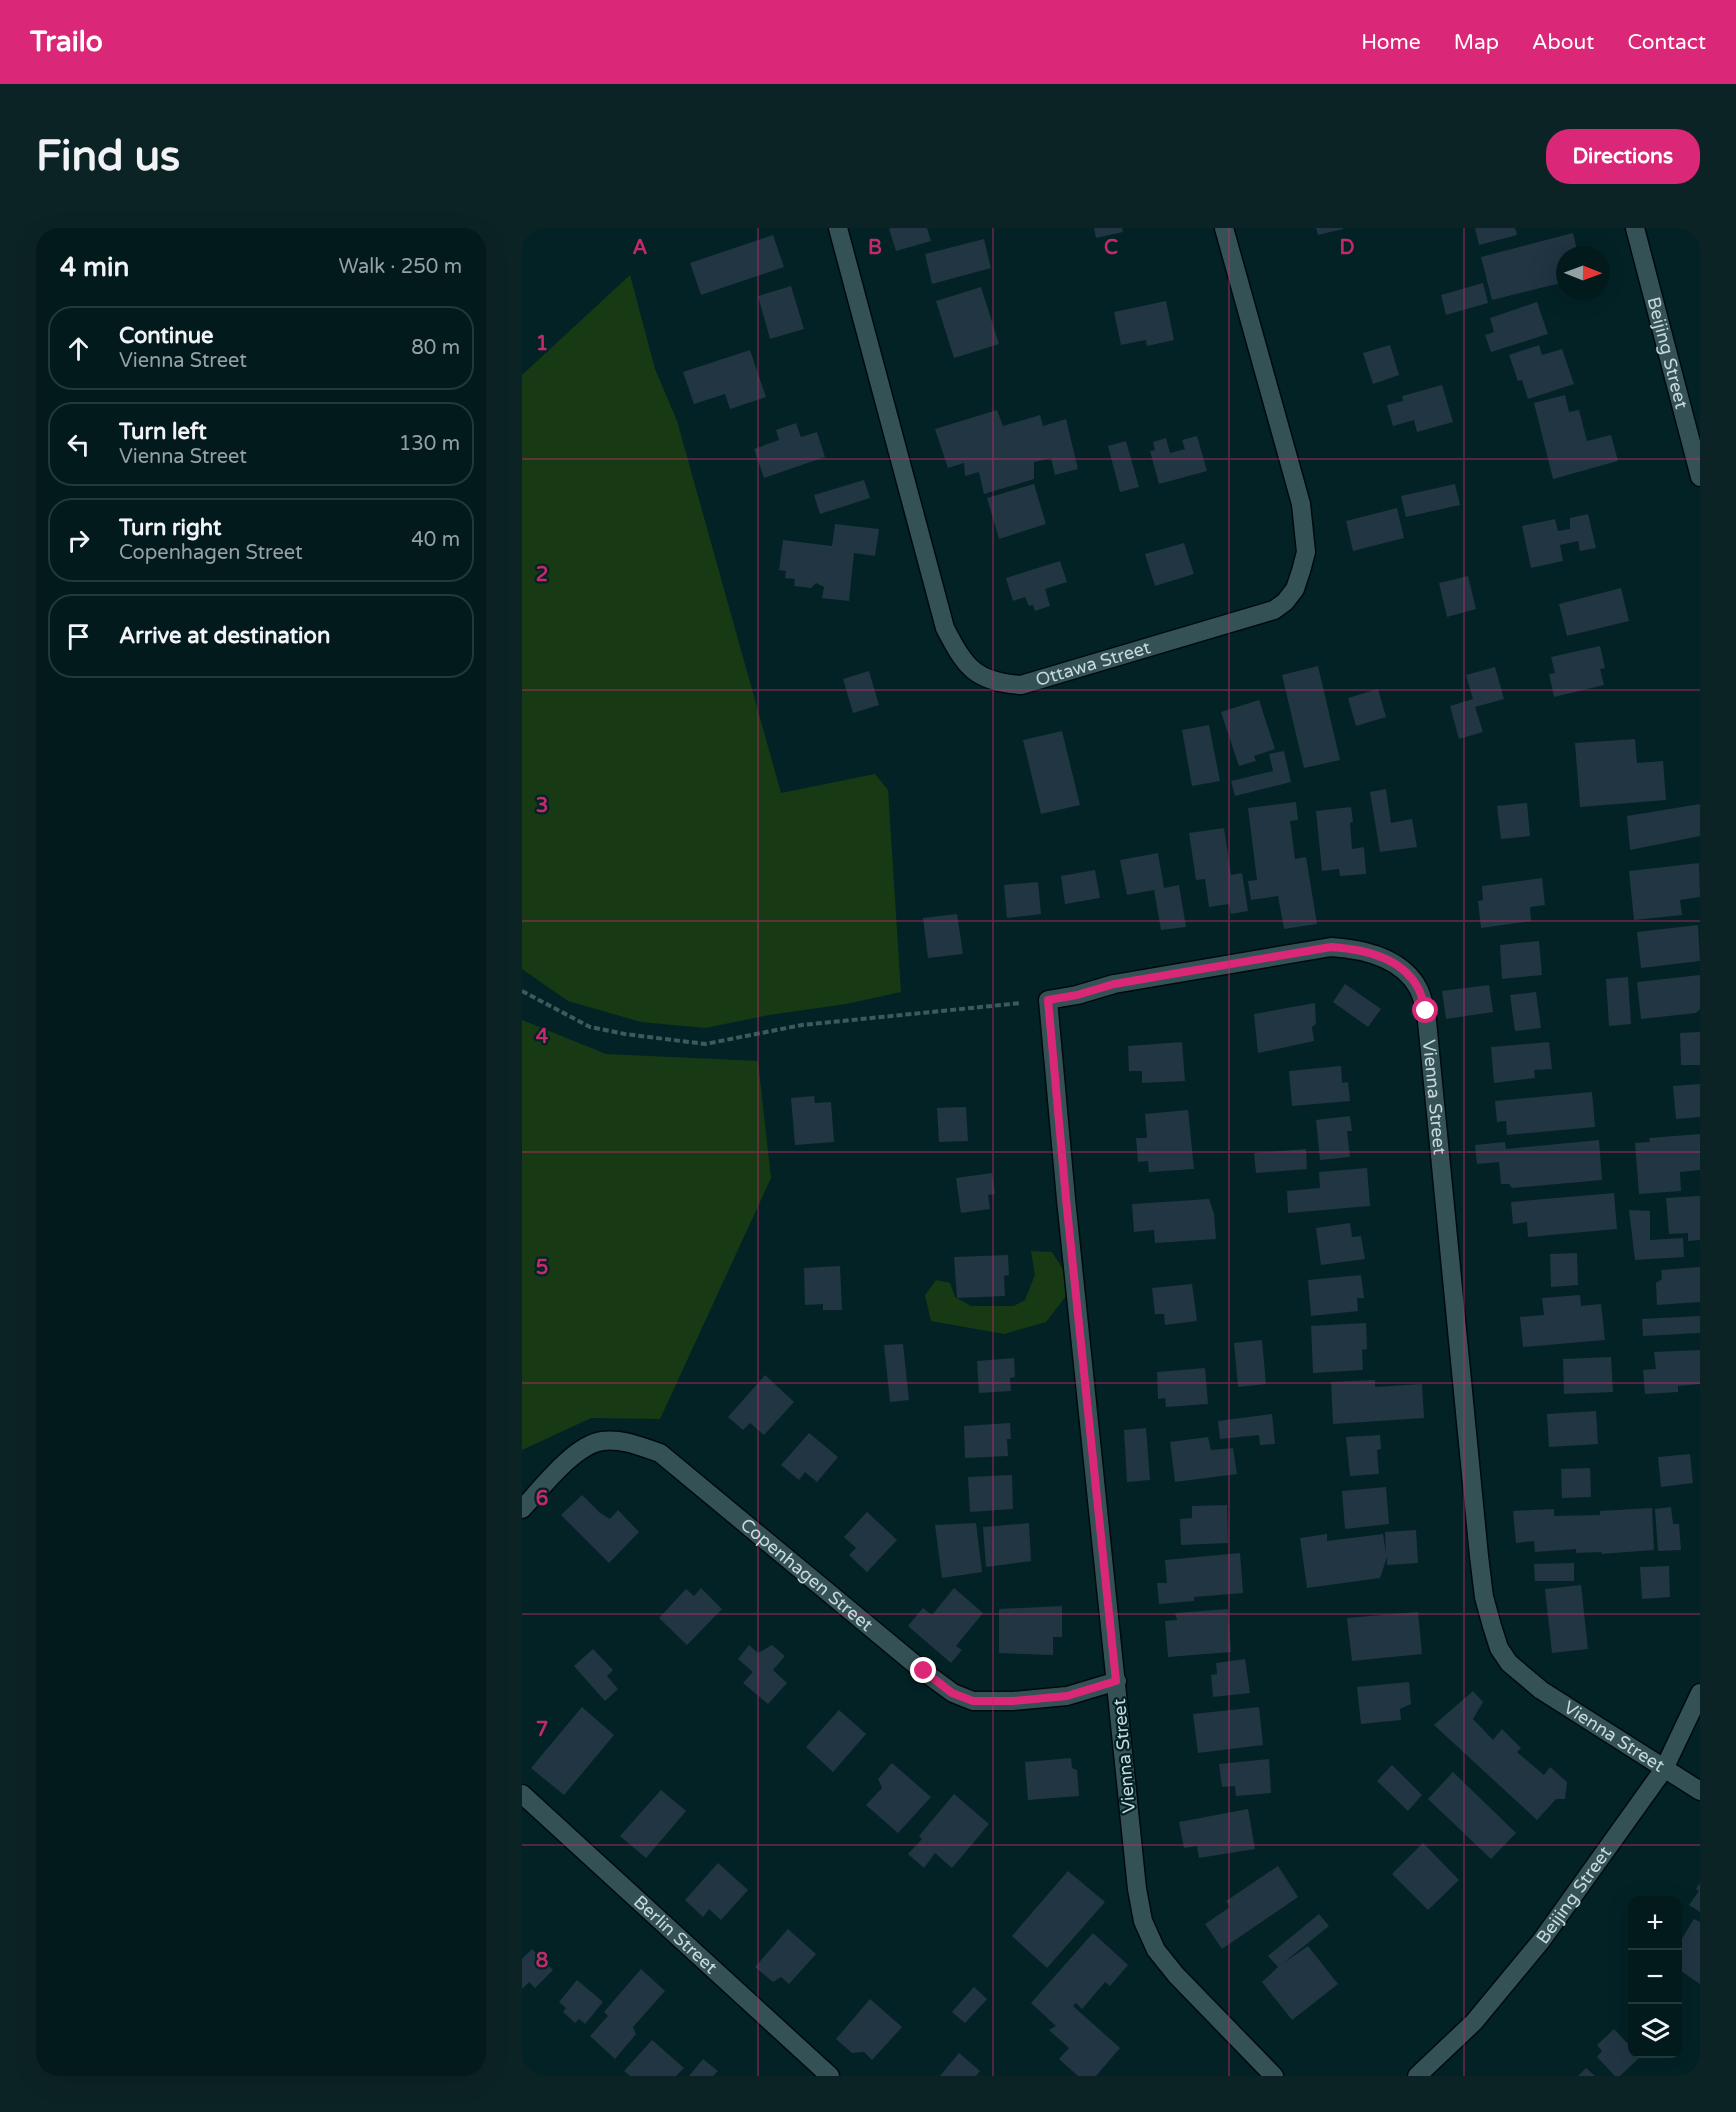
<!DOCTYPE html>
<meta charset="utf-8">
<style>
body{margin:0;font-family:"Varela Round",sans-serif;background:#0c2325;color:#f1f3f6}
.controls{position:absolute;right:18px;bottom:18px;display:grid;overflow:hidden;border-radius:12px;box-shadow:0 6px 24px #0002}
.controls button{width:54px;height:54px;display:grid;place-items:center;padding:0;border:0;border-bottom:2px solid #23383b;background:#021a1c;color:#f1f3f6;font:30px sans-serif}
.compass{position:absolute;left:1034px;top:18px;width:54px;height:54px;border-radius:50%;background:#021a1c;box-shadow:0 6px 24px #0002;rotate:91deg}
.stop{position:absolute;width:18px;height:18px;margin:-14px;border:4px solid #db2777;border-radius:50%;background:#fff}
.stop.end{background:#db2777;border-color:#fff;box-shadow:0 2px 6px #0008}
.list{margin:0;padding:0;list-style:none}
h2{display:flex;justify-content:space-between;align-items:center;height:78px;margin:0;padding:0 24px;font-size:26px}
h2 small{font-size:20px;font-weight:400;color:#96a1a3}
.list li{display:grid;grid-template-columns:39px 1fr auto;gap:18px;align-items:center;box-sizing:border-box;height:84px;margin:0 12px 12px;padding:0 12px;border:2px solid #23383b;border-radius:24px}
.list b{display:block;font-size:22px;white-space:nowrap}
.list p{margin:0;font-size:20px;white-space:nowrap;color:#96a1a3}
.list em{font-size:20px;font-style:normal;color:#96a1a3}
.icon{flex:none;width:33px;height:33px;fill:none;stroke:currentColor;stroke-width:2;stroke-linecap:round;stroke-linejoin:round}
.map{position:relative;flex:none;width:1178px;height:1848px;overflow:hidden;border-radius:24px}
header{display:flex;align-items:center;gap:36px;box-sizing:border-box;height:84px;padding:0 30px;background:#db2777;color:#fff}
header strong{font-size:28px}
nav{display:flex;gap:33px;margin-inline-start:auto;font-size:21px}
.intro{display:flex;align-items:center;justify-content:space-between;box-sizing:border-box;height:144px;padding:0 36px}
h1{margin:0;font-size:42px}
.button{padding:15px 27px;border-radius:24px;background:#db2777;color:#fff;font-size:21px;font-weight:700}
main{display:flex;gap:36px;padding:0 36px}
aside{flex:1;background:#021a1c;border-radius:24px;box-shadow:0 6px 24px #0002}
.map>svg:first-child{display:block}
</style>
<header>
<strong>Trailo</strong>
<nav><a>Home</a><a>Map</a><a>About</a><a>Contact</a></nav>
</header>
<div class="intro"><h1>Find us</h1><a class="button">Directions</a></div>
<main>
<aside>
<h2>4 min<small>Walk · 250 m</small></h2>
<ul class="list">
<li><svg class="icon" aria-label="ahead" viewBox="0 0 24 24"><path d="M12 20V5M6 11l6-6 6 6"/></svg><div><b>Continue</b><p>Vienna Street</p></div><em>80 m</em></li>
<li><svg class="icon" aria-label="left" viewBox="0 0 24 24"><path d="M17 20v-9H6M10 6l-5 5 5 5"/></svg><div><b>Turn left</b><p>Vienna Street</p></div><em>130 m</em></li>
<li><svg class="icon" aria-label="right" viewBox="0 0 24 24"><path d="M7 20v-9h11M14 6l5 5-5 5"/></svg><div><b>Turn right</b><p>Copenhagen Street</p></div><em>40 m</em></li>
<li><svg class="icon" aria-label="arrive" viewBox="0 0 24 24"><path d="M6 21V4h12l-3 4 3 4H6"/></svg><div><b>Arrive at destination</b></div></li>
</ul>
</aside>
<div class="map">
<svg width="1178" height="1848" viewBox="0 0 1178 1848">
<rect width="100%" height="100%" fill="#032226"/>
<!-- green -->
<g fill="#173a15">
<polygon points="108,47 133,141 155,193 259,565 353,546 366,562 379,764 324,776 247,787 183,800 119,794 46,773 0,741 0,147"/>
<polygon points="0,792 84,826 236,833 249,950 138,1191 69,1190 0,1222"/>
<polygon points="509,1023 530,1024 542,1043 544,1068 524,1094 482,1106 409,1093 403,1067 414,1052 428,1055 433,1069 449,1078 492,1078 503,1072 513,1047"/>
</g>
<!-- building -->
<g fill="#213543">
<polygon points="370,0 405,0 409,13 374,23 367,1"/>
<polygon points="572,0 600,0 601,4 574,10"/>
<polygon points="794,0 821,0 821,1 796,7"/>
<polygon points="953,0 993,0 995,7 957,17"/>
<polygon points="1051,5 1056,26 1043,27 1043,54 970,72 959,29"/>
<polygon points="251,7 262,39 179,67 168,35"/>
<polygon points="462,11 469,40 410,56 403,26"/>
<polygon points="961,55 966,75 924,87 919,67"/>
<polygon points="269,58 282,101 248,111 236,68"/>
<polygon points="459,59 477,116 432,130 414,73"/>
<polygon points="644,73 652,112 625,118 624,112 599,117 592,84"/>
<polygon points="1015,74 1026,106 969,124 963,107 972,104 968,90"/>
<polygon points="868,117 877,147 851,156 841,125"/>
<polygon points="1017,117 1020,127 1040,121 1052,156 1006,171 1000,152 996,153 987,127"/>
<polygon points="228,122 244,169 208,181 203,166 172,176 161,144"/>
<polygon points="920,157 931,194 895,204 892,192 871,198 865,177 881,173 880,168"/>
<polygon points="1043,167 1047,184 1057,182 1065,213 1089,207 1096,233 1031,251 1012,175"/>
<polygon points="475,182 481,198 518,187 521,198 544,191 556,241 533,247 529,230 512,234 512,251 462,266 457,244 443,248 442,235 426,240 413,201"/>
<polygon points="274,195 279,209 295,204 303,229 242,250 232,221 257,212 254,202"/>
<polygon points="675,208 685,243 637,256 628,223 633,222 631,214 644,210 648,225 663,221 660,212"/>
<polygon points="604,213 617,259 598,264 586,218"/>
<polygon points="342,252 348,270 298,286 292,267"/>
<polygon points="512,256 524,296 477,311 465,270"/>
<polygon points="933,256 938,277 884,289 879,268"/>
<polygon points="875,280 882,310 831,323 824,293"/>
<polygon points="1066,286 1074,320 1058,323 1056,313 1038,317 1041,333 1009,340 1000,298 1033,291 1036,303 1048,301 1048,290"/>
<polygon points="313,296 357,301 353,328 332,325 327,373 300,370 302,359 294,355 289,360 272,358 273,351 263,350 264,343 257,342 261,312 310,318"/>
<polygon points="662,315 672,346 633,358 623,326"/>
<polygon points="538,333 545,354 523,361 528,378 513,383 511,377 507,378 503,369 491,373 484,350"/>
<polygon points="946,348 954,381 925,389 917,355"/>
<polygon points="1099,360 1107,393 1045,408 1037,376"/>
<polygon points="1078,418 1083,440 1078,441 1082,457 1032,469 1027,446 1033,445 1029,429"/>
<polygon points="796,438 818,532 782,540 760,447"/>
<polygon points="973,439 982,471 953,479 961,504 937,511 928,478 951,471 944,447"/>
<polygon points="347,443 357,477 331,485 321,451"/>
<polygon points="856,461 864,489 834,498 826,470"/>
<polygon points="737,472 753,521 732,528 734,533 717,538 699,484"/>
<polygon points="687,497 698,553 670,558 660,502"/>
<polygon points="540,503 558,577 519,586 501,512"/>
<polygon points="1113,511 1115,535 1141,533 1144,572 1058,579 1053,515"/>
<polygon points="762,523 769,554 713,568 709,553 751,543 747,526"/>
<polygon points="864,561 869,595 890,591 895,619 858,624 848,564"/>
<polygon points="774,574 776,592 768,593 773,631 784,629 795,696 762,701 756,668 729,672 726,653 735,652 726,580"/>
<polygon points="1005,575 1008,608 979,611 975,578"/>
<polygon points="1178,576 1178,608 1108,622 1105,588"/>
<polygon points="829,579 831,594 828,595 830,621 842,619 844,646 818,648 817,641 800,643 794,583"/>
<polygon points="702,600 709,647 720,645 726,683 709,686 707,676 687,679 683,651 674,652 667,605"/>
<polygon points="636,625 642,660 657,657 664,699 639,702 632,662 605,667 598,632"/>
<polygon points="1177,635 1178,669 1158,672 1160,687 1112,692 1107,643"/>
<polygon points="573,642 578,670 543,676 539,648"/>
<polygon points="1020,650 1023,677 1008,679 1009,693 959,700 956,673 961,672 960,658"/>
<polygon points="516,654 519,686 485,690 482,657"/>
<polygon points="435,686 441,726 406,730 401,690"/>
<polygon points="1176,697 1178,733 1119,740 1115,704"/>
<polygon points="1017,713 1020,747 980,751 978,717"/>
<polygon points="1178,747 1178,781 1174,785 1119,791 1115,754"/>
<polygon points="1106,749 1109,796 1087,798 1084,751"/>
<polygon points="823,756 859,781 846,799 811,774"/>
<polygon points="967,757 971,784 924,791 920,763"/>
<polygon points="1014,764 1019,800 993,803 988,767"/>
<polygon points="793,775 794,796 790,799 792,813 736,825 732,786"/>
<polygon points="1178,804 1178,837 1159,837 1158,805"/>
<polygon points="660,814 663,853 620,855 620,843 607,843 606,818"/>
<polygon points="1027,814 1030,841 1012,842 1013,850 972,855 969,819"/>
<polygon points="819,838 820,855 826,854 828,873 770,878 767,843"/>
<polygon points="1178,856 1178,889 1154,891 1151,858"/>
<polygon points="1070,864 1073,899 985,907 984,893 975,894 973,873"/>
<polygon points="292,868 293,875 309,874 312,914 273,917 269,870"/>
<polygon points="444,879 446,913 417,914 415,880"/>
<polygon points="666,882 672,941 627,944 626,933 616,934 614,910 625,910 623,886"/>
<polygon points="828,888 830,903 825,903 828,929 798,932 794,892"/>
<polygon points="1178,906 1178,942 1158,944 1159,963 1117,966 1113,915 1128,914 1127,910"/>
<polygon points="1077,912 1080,952 990,960 987,956 979,956 977,934 955,936 953,917 983,914 984,921"/>
<polygon points="784,921 785,941 734,945 732,925"/>
<polygon points="845,940 848,978 766,985 765,963 798,960 797,944"/>
<polygon points="470,945 473,966 466,967 468,981 439,985 434,950"/>
<polygon points="1092,965 1095,1001 1006,1009 1005,994 991,996 989,974"/>
<polygon points="1178,968 1178,1012 1166,1013 1166,1005 1147,1006 1144,970"/>
<polygon points="687,971 692,986 694,1011 633,1015 632,1002 612,1004 610,976"/>
<polygon points="1107,982 1128,983 1128,1012 1161,1010 1162,1029 1113,1032"/>
<polygon points="828,995 830,1009 839,1008 843,1031 799,1037 794,1000"/>
<polygon points="1055,1025 1056,1057 1029,1059 1028,1026"/>
<polygon points="486,1027 487,1047 482,1048 483,1068 435,1070 432,1029"/>
<polygon points="318,1038 320,1082 301,1082 301,1076 283,1077 282,1040"/>
<polygon points="1178,1039 1178,1074 1135,1077 1134,1055 1140,1051 1139,1042"/>
<polygon points="839,1047 842,1070 835,1070 836,1083 789,1088 786,1052"/>
<polygon points="670,1056 675,1093 643,1097 642,1086 633,1086 630,1060"/>
<polygon points="1058,1067 1059,1078 1079,1076 1083,1112 1001,1119 998,1089 1022,1087 1020,1070"/>
<polygon points="1178,1088 1178,1105 1121,1108 1120,1091"/>
<polygon points="844,1095 845,1121 840,1122 841,1142 791,1145 789,1098"/>
<polygon points="740,1112 744,1156 716,1159 712,1115"/>
<polygon points="381,1116 387,1172 368,1174 362,1117"/>
<polygon points="1178,1122 1178,1156 1156,1158 1156,1164 1123,1166 1121,1142 1134,1141 1132,1124"/>
<polygon points="1089,1129 1091,1164 1042,1166 1041,1131"/>
<polygon points="492,1130 493,1149 488,1150 489,1163 457,1165 455,1133"/>
<polygon points="683,1140 686,1176 644,1179 643,1170 636,1171 635,1144"/>
<polygon points="243,1147 272,1174 242,1207 228,1195 221,1202 206,1189"/>
<polygon points="853,1152 853,1159 900,1156 902,1190 811,1196 809,1154"/>
<polygon points="1074,1183 1076,1216 1027,1219 1025,1186"/>
<polygon points="750,1186 753,1216 738,1217 737,1207 698,1211 696,1193"/>
<polygon points="488,1195 489,1211 485,1211 486,1228 443,1230 442,1198"/>
<polygon points="624,1200 628,1252 605,1254 602,1202"/>
<polygon points="287,1205 316,1229 295,1254 283,1244 277,1252 259,1237"/>
<polygon points="858,1207 859,1221 855,1222 857,1246 828,1248 824,1209"/>
<polygon points="686,1209 689,1222 711,1220 715,1246 653,1254 648,1214"/>
<polygon points="1168,1226 1171,1255 1139,1259 1136,1229"/>
<polygon points="1068,1240 1069,1269 1040,1270 1039,1241"/>
<polygon points="490,1247 491,1281 448,1284 446,1249"/>
<polygon points="864,1259 867,1296 823,1301 820,1263"/>
<polygon points="60,1267 78,1285 88,1291 96,1282 117,1304 87,1335 39,1287"/>
<polygon points="705,1277 706,1315 659,1317 658,1291 670,1290 670,1278"/>
<polygon points="1149,1279 1151,1296 1157,1296 1159,1322 1136,1323 1133,1281"/>
<polygon points="1130,1280 1132,1322 1079,1326 1080,1324 1054,1325 1054,1321 1013,1324 1012,1313 994,1315 991,1283 1032,1281 1032,1288 1078,1287 1078,1283"/>
<polygon points="345,1284 375,1312 345,1344 327,1327 334,1320 322,1309"/>
<polygon points="454,1295 460,1344 420,1350 413,1297"/>
<polygon points="507,1295 509,1333 464,1339 461,1299"/>
<polygon points="894,1302 896,1335 865,1337 865,1329 858,1350 785,1360 778,1310 805,1306 805,1313 861,1306 864,1325 863,1304"/>
<polygon points="718,1325 721,1365 672,1369 672,1373 637,1376 635,1355 645,1355 643,1332"/>
<polygon points="1052,1335 1052,1353 1013,1353 1012,1336"/>
<polygon points="1147,1338 1148,1369 1120,1371 1118,1339"/>
<polygon points="1059,1357 1066,1421 1030,1425 1023,1361"/>
<polygon points="179,1360 200,1381 165,1417 137,1390 164,1361 172,1368"/>
<polygon points="432,1360 461,1385 434,1418 440,1422 429,1435 386,1398 401,1380 410,1387"/>
<polygon points="540,1378 540,1409 531,1409 531,1427 477,1425 477,1381"/>
<polygon points="706,1381 709,1424 646,1429 643,1393 655,1392 653,1385"/>
<polygon points="896,1384 900,1426 830,1433 825,1390"/>
<polygon points="227,1417 236,1425 250,1417 263,1428 251,1442 265,1455 246,1476 221,1455 231,1444 216,1431"/>
<polygon points="71,1421 91,1442 85,1448 96,1461 83,1473 52,1438"/>
<polygon points="723,1431 728,1465 691,1469 689,1447 695,1446 694,1435"/>
<polygon points="887,1454 889,1476 878,1481 879,1492 839,1496 835,1459"/>
<polygon points="951,1463 961,1474 951,1491 971,1512 980,1501 999,1520 995,1524 1022,1547 1028,1539 1045,1554 1043,1571 1034,1571 1015,1592 912,1497"/>
<polygon points="60,1479 92,1507 42,1567 9,1540"/>
<polygon points="737,1479 741,1517 676,1525 671,1486"/>
<polygon points="317,1482 344,1506 311,1544 284,1519"/>
<polygon points="549,1530 550,1540 555,1542 557,1568 506,1572 503,1534"/>
<polygon points="747,1531 749,1565 714,1568 713,1558 700,1559 697,1536"/>
<polygon points="370,1535 409,1569 376,1605 344,1577 360,1560 356,1551"/>
<polygon points="870,1537 900,1567 886,1583 855,1553"/>
<polygon points="931,1544 994,1605 969,1631 906,1571"/>
<polygon points="139,1562 164,1583 124,1630 98,1608"/>
<polygon points="432,1566 467,1596 430,1640 413,1625 402,1640 386,1626 400,1611 397,1608"/>
<polygon points="726,1581 733,1621 677,1630 675,1618 662,1620 657,1594"/>
<polygon points="901,1615 937,1652 906,1682 870,1646"/>
<polygon points="196,1635 226,1662 199,1692 187,1681 181,1689 163,1672"/>
<polygon points="756,1638 776,1669 700,1721 683,1696 708,1679 704,1673"/>
<polygon points="546,1643 583,1674 525,1740 490,1708"/>
<polygon points="1178,1655 1178,1684 1167,1677 1177,1663 1174,1661"/>
<polygon points="797,1686 807,1698 760,1736 786,1718 816,1756 770,1792 740,1754 756,1739 746,1728"/>
<polygon points="1172,1691 1178,1694 1178,1756 1156,1741 1156,1717"/>
<polygon points="266,1701 294,1726 267,1756 259,1749 251,1754 233,1739"/>
<polygon points="571,1705 606,1737 588,1758 583,1754 560,1781 554,1775 551,1778 598,1820 574,1848 556,1848 537,1831 547,1820 527,1802 534,1798 509,1775"/>
<polygon points="10,1721 31,1742 13,1760 7,1754 0,1761 0,1731"/>
<polygon points="119,1741 143,1763 111,1799 114,1806 93,1831 68,1808 86,1788 82,1784"/>
<polygon points="55,1752 81,1774 63,1796 57,1791 53,1795 41,1784 44,1780 37,1774"/>
<polygon points="452,1759 465,1771 443,1795 430,1784"/>
<polygon points="348,1771 380,1799 350,1832 342,1824 330,1825 314,1811"/>
<polygon points="1092,1801 1110,1820 1110,1826 1116,1826 1119,1828 1098,1848 1093,1848 1075,1829 1080,1823 1075,1817"/>
<polygon points="130,1812 162,1840 154,1848 108,1848 102,1843"/>
<polygon points="437,1825 458,1843 454,1848 418,1848"/>
<polygon points="181,1831 196,1843 191,1848 167,1848"/>
<polygon points="1064,1840 1073,1848 1056,1848"/>
</g>
<g fill="none" stroke-linecap="round" stroke-linejoin="round">
<defs>
<g id="minor">
<path id="s1" d="M316,0L423,400C443,439 453,454 499,457L752,382L763,374L773,361L779,343L784,324L779,276L702,0"/>
<path id="s2" d="M1113,0L1178,249"/>
<path id="s3" d="M0,1281C19,1261 52,1217 80,1213C100,1210 120,1219 138,1225L401,1443L431,1465L451,1473H491L545,1468L595,1453"/>
<path id="s4" d="M0,1566L308,1848"/>
<path id="s5" d="M752,1848L654,1747L634,1722L621,1693L615,1661L544,971L526,772L555,767L592,756L809,719C841,721 879,729 896,760C900,767 901,775 904,783L957,1328L962,1369L970,1398L977,1420L987,1435L1019,1462L1178,1563"/>
<path id="s6" d="M895,1848L952,1794L1019,1713L1142,1541L1178,1465"/>
</g>
</defs>
<!-- minor casing -->
<use href="#minor" stroke="#000a0d" stroke-width="21"/>
<!-- path -->
<polyline stroke="#3e595c" stroke-width="4" stroke-dasharray="6 3" stroke-linecap="butt" points="0,763 68,799 103,806 183,816 280,797 499,775"/>
<!-- minor -->
<use href="#minor" stroke="#345256" stroke-width="18"/>
</g>
<g fill="none" stroke-linecap="round" stroke-linejoin="round">
<!-- route -->
<path stroke="#db2777" stroke-width="8" d="M402,1443L430,1465L451,1473H491L545,1468L594,1453L544,971L526,772L555,767L592,756L809,719C841,721 880,729 896,760C900,767 901,776 904,783"/>
</g>
<!-- grid -->
<path fill="none" stroke="#c32b68" stroke-width="1.5" stroke-opacity="0.55" d="M236,0V1848M471,0V1848M707,0V1848M942,0V1848M0,231H1178M0,462H1178M0,693H1178M0,924H1178M0,1155H1178M0,1386H1178M0,1617H1178"/>
<g text-anchor="middle" stroke-width="4.5" stroke-linejoin="round" paint-order="stroke">
<!-- street labels -->
<g font-size="18" fill="#c8d9db" stroke="#032226">
<text dy="6" stroke="none"><textPath href="#s2" startOffset="129">Beijing Street</textPath></text>
<text dy="6" stroke="none"><textPath href="#s1" startOffset="591">Ottawa Street</textPath></text>
<text dy="6" stroke="none"><textPath href="#s5" startOffset="1630">Vienna Street</textPath></text>
<text dy="6" stroke="none"><textPath href="#s3" startOffset="357">Copenhagen Street</textPath></text>
<text dy="6" stroke="none"><textPath href="#s5" startOffset="2332">Vienna Street</textPath></text>
<text transform="translate(602 1528) rotate(-95)" y="6">Vienna Street</text>
<text dy="6" stroke="none"><textPath href="#s6" startOffset="240">Beijing Street</textPath></text>
<text dy="6" stroke="none"><textPath href="#s4" startOffset="208">Berlin Street</textPath></text>
</g>
</g>
<g font-size="20" text-anchor="middle" font-weight="bold" fill="#c32b68" stroke="#032226" stroke-width="4.5" stroke-linejoin="round" paint-order="stroke">
<text x="118" y="26">A</text>
<text x="353" y="26">B</text>
<text x="589" y="26">C</text>
<text x="825" y="26">D</text>
<text x="20" y="122">1</text>
<text x="20" y="353">2</text>
<text x="20" y="584">3</text>
<text x="20" y="815">4</text>
<text x="20" y="1046">5</text>
<text x="20" y="1277">6</text>
<text x="20" y="1508">7</text>
<text x="20" y="1739">8</text>
</g>
</svg>
<div class="controls">
<button>+</button>
<button>−</button>
<button><svg class="icon" aria-label="layers" viewBox="0 0 24 24"><path d="M12 4l9 5-9 5-9-5zM3 14l9 5 9-5"/></svg></button>
</div>
<svg class="compass" viewBox="-18 -18 36 36"><path d="M0-13l5 13h-10z" fill="#e53935"/><path d="M0 13l5-13h-10z" fill="#96a1a3"/></svg>
<div class="stop" style="left:904px;top:783px"></div>
<div class="stop end" style="left:402px;top:1443px"></div>
</div>
</main>
